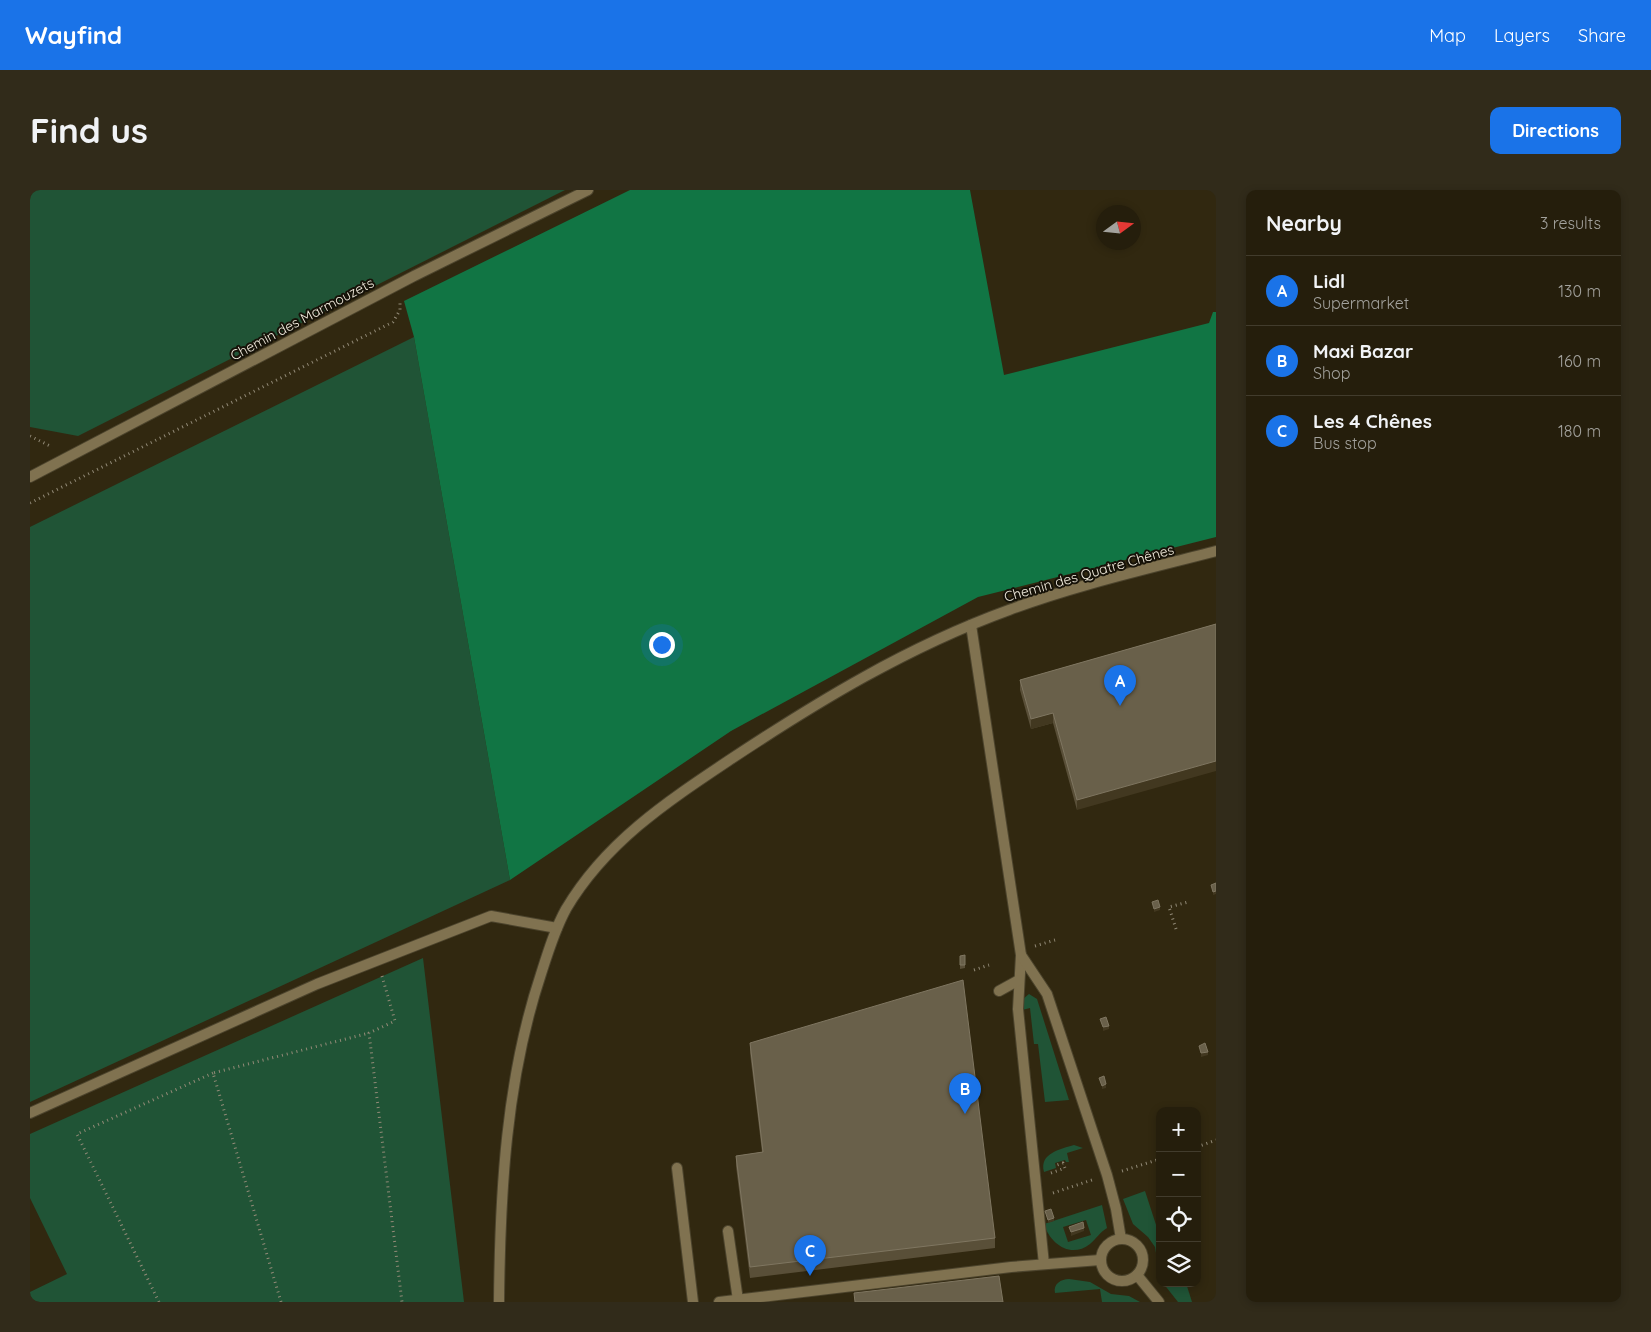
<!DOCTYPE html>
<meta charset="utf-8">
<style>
body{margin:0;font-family:Quicksand,sans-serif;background:#312b1a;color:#f1f3f6}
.controls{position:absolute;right:15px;bottom:15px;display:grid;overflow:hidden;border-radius:10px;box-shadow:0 2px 8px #0003}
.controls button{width:45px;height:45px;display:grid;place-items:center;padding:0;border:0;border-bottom:1px solid #423c2d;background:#251e0c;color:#f1f3f6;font:25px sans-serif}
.compass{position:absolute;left:1066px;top:15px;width:45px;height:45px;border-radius:50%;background:#251e0c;box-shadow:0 2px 8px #0003;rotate:75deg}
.you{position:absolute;left:631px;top:454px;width:18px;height:18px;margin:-12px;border:4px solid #fff;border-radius:50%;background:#1a73e8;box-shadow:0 0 0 8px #1a73e833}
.badge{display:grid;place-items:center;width:32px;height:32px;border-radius:50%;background:#1a73e8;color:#fff;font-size:16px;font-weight:700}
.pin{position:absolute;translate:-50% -41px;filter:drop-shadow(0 1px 2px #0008)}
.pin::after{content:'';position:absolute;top:26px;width:18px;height:15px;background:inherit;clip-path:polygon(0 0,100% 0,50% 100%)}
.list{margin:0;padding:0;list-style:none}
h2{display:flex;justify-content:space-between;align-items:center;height:65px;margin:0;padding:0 20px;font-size:21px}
h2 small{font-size:16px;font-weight:400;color:#a3a29d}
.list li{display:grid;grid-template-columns:32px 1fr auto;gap:15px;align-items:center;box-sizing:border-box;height:70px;padding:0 20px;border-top:1px solid #423c2d}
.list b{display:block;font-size:19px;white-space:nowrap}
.list p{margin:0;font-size:16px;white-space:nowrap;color:#a3a29d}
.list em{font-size:16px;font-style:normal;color:#a3a29d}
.icon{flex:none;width:28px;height:28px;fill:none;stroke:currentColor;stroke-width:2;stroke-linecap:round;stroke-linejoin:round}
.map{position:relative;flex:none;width:1186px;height:1112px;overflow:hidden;border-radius:10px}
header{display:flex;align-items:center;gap:30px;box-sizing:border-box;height:70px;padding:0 25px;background:#1a73e8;color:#fff}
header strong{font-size:24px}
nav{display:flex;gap:28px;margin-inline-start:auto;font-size:18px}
.intro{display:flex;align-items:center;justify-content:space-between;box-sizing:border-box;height:120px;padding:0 30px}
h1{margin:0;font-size:35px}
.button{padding:12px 22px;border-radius:10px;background:#1a73e8;color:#fff;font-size:18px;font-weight:700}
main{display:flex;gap:30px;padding:0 30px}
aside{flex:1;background:#251e0c;border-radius:10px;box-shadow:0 2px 8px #0003}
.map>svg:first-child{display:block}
</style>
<header>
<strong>Wayfind</strong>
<nav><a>Map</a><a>Layers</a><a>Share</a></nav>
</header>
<div class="intro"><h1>Find us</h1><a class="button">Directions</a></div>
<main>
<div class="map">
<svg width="1186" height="1112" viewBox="0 0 1186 1112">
<rect width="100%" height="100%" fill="#312810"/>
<!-- green -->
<g fill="#205436" fill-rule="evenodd">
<polygon points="0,0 535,0 48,246 0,237"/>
<polygon points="384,147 480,690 0,912 0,337"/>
<polygon points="393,768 434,1112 0,1112 0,1102 37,1084 0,1008 0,944"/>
<polygon points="999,804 1007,809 1039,910 1015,912 1008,854 1004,854 1000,818 992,820 993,809"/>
<path d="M1044,955L1053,958L1037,963L1039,972H1036L1035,970L1025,973L1026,978L1014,982C1009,963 1031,959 1044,955Z"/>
<polygon points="1115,1001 1130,1047 1130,1087 1125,1057 1118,1047 1103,1034 1093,1009"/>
<path d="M1072,1015L1077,1038C1070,1042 1066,1049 1060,1054C1041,1069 1020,1054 1014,1034ZM1056,1030L1061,1045L1038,1052L1033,1037Z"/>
<path d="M1039,1089L1060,1092L1081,1104L1099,1106L1110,1112H1072L1070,1099L1025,1103C1023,1094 1031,1089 1039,1089Z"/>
<polygon points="1133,1093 1156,1093 1162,1112 1148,1112"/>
</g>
<!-- forest -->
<polygon fill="#117544" points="600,0 940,0 974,185 1179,133 1183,122 1186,122 1186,347 948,407 701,541 480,690 384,147 374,111"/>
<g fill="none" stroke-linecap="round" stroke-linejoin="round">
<defs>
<g id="lane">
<polyline points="0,287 384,86 558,0"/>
<polyline points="941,435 991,765 988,819 1014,1074"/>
<polyline points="991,765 1017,804 1077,985 1086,1019 1091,1049"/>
<polyline points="969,801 989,790"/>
<polyline points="0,923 287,794 461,726 527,738"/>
<polyline points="647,978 663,1112"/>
<polyline points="698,1041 708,1110"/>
<circle cx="1092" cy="1070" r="21"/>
<polyline points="1107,1085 1129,1112"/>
<polyline points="689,1112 981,1077 1070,1070"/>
</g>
<path id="street" d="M469,1112C470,1002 476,889 511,784C518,762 525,739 536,719C575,653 635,613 698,571C787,512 877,457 979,420C1046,395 1117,379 1186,361"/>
</defs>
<!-- lane casing -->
<use href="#lane" stroke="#4c442d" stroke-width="12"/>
<!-- street casing -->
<use href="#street" stroke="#4c442d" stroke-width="12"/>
<!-- path -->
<g stroke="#928a77" stroke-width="3" stroke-dasharray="1 4" stroke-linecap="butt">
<polyline points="0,246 22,257"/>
<polyline points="0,313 363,132 370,120 370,112"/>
<polyline points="1146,739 1139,717 1158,712"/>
<polyline points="1005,756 1025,750"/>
<polyline points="944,780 959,775"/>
<polyline points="352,786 365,831 339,843 372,1112"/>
<polyline points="1167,957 1186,950"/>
<polyline points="1092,981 1130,969"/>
<polyline points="1021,983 1035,978 1033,973 1027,975"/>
<polyline points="1023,1003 1062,990"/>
<polyline points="129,1112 47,944 183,883"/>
<polyline points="251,1112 183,883 339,843"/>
</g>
<!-- lane -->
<use href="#lane" stroke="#807250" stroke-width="10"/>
<!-- street -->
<use href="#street" stroke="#807250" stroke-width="10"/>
</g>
<!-- wall -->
<g fill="#594f38">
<polygon points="1186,434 1047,620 1023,533 1001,539 990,500 990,490"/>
<polygon points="935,765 935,778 930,779 930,766"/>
<polygon points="720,853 965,1048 965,1058 720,1088 706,976 706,966 732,962 720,863"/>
</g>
<!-- shaded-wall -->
<g fill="#423820">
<polygon points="1023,523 1023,533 1001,539 1001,529"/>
<polygon points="1186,571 1186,581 1047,620 1047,610"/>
<polygon points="1186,701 1186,704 1183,705 1183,702"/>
<polygon points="1130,717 1130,720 1124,722 1124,719"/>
<polygon points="1079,836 1079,839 1073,841 1073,837"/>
<polygon points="1178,862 1178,865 1171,867 1171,863"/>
<polygon points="1076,894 1076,898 1072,899 1072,896"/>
<polygon points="1024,1028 1024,1031 1018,1033 1018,1030"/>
<polygon points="1054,1038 1054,1041 1041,1046 1041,1042"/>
</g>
<!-- building -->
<g fill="#69604a" stroke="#7f7661">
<polygon points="1186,434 1186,571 1047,610 1023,523 1001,529 990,490"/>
<polygon points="1186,693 1186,701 1183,702 1181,695"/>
<polygon points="1128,710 1130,717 1124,719 1122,712"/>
<polygon points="935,765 935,775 930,775 930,766"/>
<polygon points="933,790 965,1048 720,1077 706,966 733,962 720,853"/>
<polygon points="1076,827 1079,836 1073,837 1070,829"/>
<polygon points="1175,853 1178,862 1171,863 1169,856"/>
<polygon points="1074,886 1076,894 1072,896 1069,888"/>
<polygon points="1021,1019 1024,1028 1018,1030 1015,1021"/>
<polygon points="1053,1032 1054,1038 1041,1042 1039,1037"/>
<polygon points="969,1086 973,1112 825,1112 824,1103"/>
</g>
<g text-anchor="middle" stroke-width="4" stroke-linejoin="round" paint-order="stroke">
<!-- street labels -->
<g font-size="14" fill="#f3eddf" stroke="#161208">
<text transform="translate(272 129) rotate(-28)" y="5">Chemin des Marmouzets</text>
<text transform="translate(1059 383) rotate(-16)" y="5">Chemin des Quatre Chênes</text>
</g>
</g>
</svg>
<div class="controls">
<button>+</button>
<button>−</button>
<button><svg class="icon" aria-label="locate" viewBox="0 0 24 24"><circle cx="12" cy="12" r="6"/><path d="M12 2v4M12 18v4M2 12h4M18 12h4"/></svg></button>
<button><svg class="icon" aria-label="layers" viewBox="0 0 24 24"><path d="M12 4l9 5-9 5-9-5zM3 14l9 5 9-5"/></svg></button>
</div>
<svg class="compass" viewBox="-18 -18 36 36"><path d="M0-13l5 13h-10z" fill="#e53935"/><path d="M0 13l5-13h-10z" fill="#a3a29d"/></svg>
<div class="you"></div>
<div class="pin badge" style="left:1090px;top:516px">A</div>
<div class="pin badge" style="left:935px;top:924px">B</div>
<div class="pin badge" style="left:780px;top:1086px">C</div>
</div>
<aside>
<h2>Nearby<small>3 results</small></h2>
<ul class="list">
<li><span class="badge">A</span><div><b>Lidl</b><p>Supermarket</p></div><em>130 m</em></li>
<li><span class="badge">B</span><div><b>Maxi Bazar</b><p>Shop</p></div><em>160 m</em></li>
<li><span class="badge">C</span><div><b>Les 4 Chênes</b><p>Bus stop</p></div><em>180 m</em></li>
</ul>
</aside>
</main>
